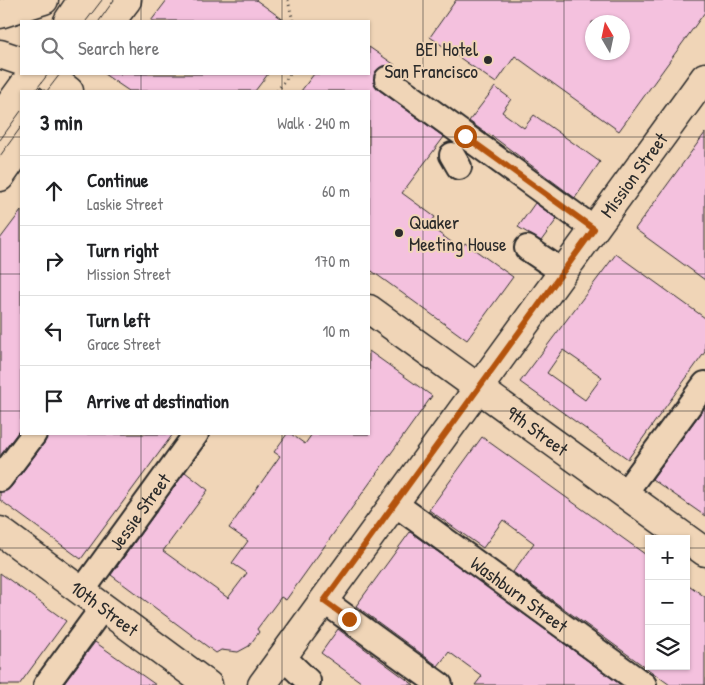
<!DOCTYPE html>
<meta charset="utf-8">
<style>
body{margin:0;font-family:"Patrick Hand",sans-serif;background:#f6f6f6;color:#202124}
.controls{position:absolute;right:15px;bottom:15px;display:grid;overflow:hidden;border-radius:0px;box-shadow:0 1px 4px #0004}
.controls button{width:45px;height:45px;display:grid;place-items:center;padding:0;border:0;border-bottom:1px solid #e0e0e0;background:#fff;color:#202124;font:25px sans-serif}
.compass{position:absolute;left:585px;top:15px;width:45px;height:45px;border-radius:50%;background:#fff;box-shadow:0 1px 4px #0004;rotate:351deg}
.stop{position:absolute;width:15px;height:15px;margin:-11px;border:4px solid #b45309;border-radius:50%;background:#fff}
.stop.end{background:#b45309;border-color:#fff;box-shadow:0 1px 5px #0008}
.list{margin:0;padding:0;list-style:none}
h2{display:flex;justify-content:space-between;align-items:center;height:65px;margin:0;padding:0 20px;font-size:21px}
h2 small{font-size:16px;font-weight:400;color:#757577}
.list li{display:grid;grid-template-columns:32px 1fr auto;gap:15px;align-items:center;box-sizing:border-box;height:70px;padding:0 20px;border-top:1px solid #e0e0e0}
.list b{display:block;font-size:19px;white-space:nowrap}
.list p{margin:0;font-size:16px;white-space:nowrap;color:#757577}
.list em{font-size:16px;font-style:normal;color:#757577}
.icon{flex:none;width:28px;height:28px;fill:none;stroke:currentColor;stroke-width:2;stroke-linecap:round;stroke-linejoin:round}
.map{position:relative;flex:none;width:705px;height:685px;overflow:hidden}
.search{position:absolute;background:#fff;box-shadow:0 1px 4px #0004;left:20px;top:20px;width:350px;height:55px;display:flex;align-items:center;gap:12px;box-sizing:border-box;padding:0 18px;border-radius:0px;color:#757577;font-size:19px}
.panel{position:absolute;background:#fff;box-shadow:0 1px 4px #0004;left:20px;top:90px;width:350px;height:345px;border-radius:0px}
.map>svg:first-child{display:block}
</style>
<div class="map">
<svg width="705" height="685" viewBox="0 0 705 685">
<rect width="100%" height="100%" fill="#f0d5b7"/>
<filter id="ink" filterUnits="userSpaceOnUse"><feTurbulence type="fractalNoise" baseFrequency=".02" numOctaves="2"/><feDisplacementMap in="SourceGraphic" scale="10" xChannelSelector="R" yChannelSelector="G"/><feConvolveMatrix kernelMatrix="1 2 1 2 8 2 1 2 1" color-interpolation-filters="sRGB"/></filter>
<g filter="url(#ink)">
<!-- building -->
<g fill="#f4c1de" stroke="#2b2b2b" fill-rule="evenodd">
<polygon points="167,0 256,0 285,21 151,21"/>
<path d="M456,0H705V12L619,131L515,56L496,83L430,37ZM592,22H622V52H592Z"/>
<polygon points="369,47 395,65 382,66 376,71 374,84 379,90 444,137 402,193 435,217 429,226 461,249 465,243 513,277 467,340 369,269 369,91 301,91 314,74 369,74"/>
<polygon points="104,74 268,74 255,91 129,91"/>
<polygon points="495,87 511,99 502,112 524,128 534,115 600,162 575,198 488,133 487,134 469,121"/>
<polygon points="705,133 705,280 635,229"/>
<polygon points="535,203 557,219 541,241 518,227"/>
<polygon points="21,211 21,428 0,456 0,239"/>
<path d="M616,254L705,318V352L628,459L520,382ZM563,350L602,377L585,400L547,373Z"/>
<polygon points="369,351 432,396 286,600 281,597 257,629 259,632 249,646 238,652 221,650 216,653 111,575 185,472 208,490 163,551 228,598 247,573 232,563 248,541 229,528 280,456 274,452 287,434 291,434 305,444 312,434 369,434"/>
<polygon points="705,407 705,516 652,479"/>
<polygon points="48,434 173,434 81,559 0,500 0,492 11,487 45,442"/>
<polygon points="482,437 649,557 649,666 686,666 686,583 705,597 705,685 670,685 513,572 534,543 503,520 483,548 429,510"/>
<polygon points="410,532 476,579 621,685 475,685 482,676 449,652 438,666 356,606"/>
<polygon points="0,573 66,621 19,685 0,685"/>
<polygon points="338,629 414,685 365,685 321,653"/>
<polygon points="95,642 156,685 63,685"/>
</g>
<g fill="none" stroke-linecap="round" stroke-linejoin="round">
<defs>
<g id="minor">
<polyline points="93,21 109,0"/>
<polyline points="387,79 594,229"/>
<polyline points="0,149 21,120"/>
<polyline points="452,155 459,167"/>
<polyline points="527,248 563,272"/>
<polyline points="0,479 34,434"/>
<polyline points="624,494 705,384"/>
<path id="s1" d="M394,503L644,685"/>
<path id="s2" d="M82,591L196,434"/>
<polyline points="324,601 440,685"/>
<polyline points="283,657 308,681"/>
<polyline points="46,685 103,607"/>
</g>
<g id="major">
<polyline points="0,14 44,0"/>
<polyline points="68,21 82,0"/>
<polyline points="111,21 127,0"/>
<polyline points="0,54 21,61"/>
<polyline points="47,74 69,91"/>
<polyline points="0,118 32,74"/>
<polyline points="0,177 21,147"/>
<path id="s3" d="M369,309L705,552"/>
<path id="s4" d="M0,531L208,685"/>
<path id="s5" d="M262,685L705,77"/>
</g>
</defs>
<!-- minor casing -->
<use href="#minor" stroke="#2b2b2b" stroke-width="28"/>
<!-- major casing -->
<use href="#major" stroke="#2b2b2b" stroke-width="31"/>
<!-- path -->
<g stroke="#2b2b2b" stroke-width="3" stroke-dasharray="1 4" stroke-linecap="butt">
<polyline points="288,0 293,21"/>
<polyline points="277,91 290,74"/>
</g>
<!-- minor -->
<use href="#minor" stroke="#f0d5b7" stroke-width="24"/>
<!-- major -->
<use href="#major" stroke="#f0d5b7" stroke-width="28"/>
<!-- tram -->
<g stroke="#2b2b2b" stroke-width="1">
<polyline points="86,21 102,0"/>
<polyline points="99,21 114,0"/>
<polyline points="35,91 48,74"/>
<polyline points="47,91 60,74"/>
<polyline points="0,140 21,111"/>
<polyline points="0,156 21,127"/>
</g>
</g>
</g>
<g fill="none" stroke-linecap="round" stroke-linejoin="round" filter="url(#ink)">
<!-- route -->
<polyline stroke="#b45309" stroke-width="6" points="349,619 324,601 594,229 465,136"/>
</g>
<!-- grid -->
<path fill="none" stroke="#2b2b2b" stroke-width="1" stroke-opacity="0.55" d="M141,0V21M282,0V21M423,0V685M564,0V685M141,74V91M282,74V91M0,137H21M369,137H705M0,274H21M369,274H705M0,411H21M369,411H705M141,434V685M282,434V685M0,548H649M686,548H705"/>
<!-- markers -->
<g fill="#2b2b2b" stroke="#f0d5b7" stroke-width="2">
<circle cx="488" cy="60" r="5"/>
<circle cx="399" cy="233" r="5"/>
</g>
<g text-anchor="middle" stroke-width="4" stroke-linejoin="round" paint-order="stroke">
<!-- poi labels -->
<g font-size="19" fill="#2b2b2b" stroke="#f0d5b7" text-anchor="end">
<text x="478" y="56">BEI Hotel<tspan x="478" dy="22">San Francisco</tspan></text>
<text x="409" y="229" text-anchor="start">Quaker<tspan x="409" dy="22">Meeting House</tspan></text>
</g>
<!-- street labels -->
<g font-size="19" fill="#2b2b2b" stroke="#f0d5b7">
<text dy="7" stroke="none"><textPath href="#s5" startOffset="631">Mission Street</textPath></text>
<text dy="7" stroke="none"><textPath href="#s3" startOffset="208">9th Street</textPath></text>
<text dy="7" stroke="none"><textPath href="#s2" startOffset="98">Jessie Street</textPath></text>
<text dy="7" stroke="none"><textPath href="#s1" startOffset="155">Washburn Street</textPath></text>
<text dy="7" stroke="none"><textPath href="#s4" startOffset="130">10th Street</textPath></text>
</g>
</g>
</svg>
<div class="controls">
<button>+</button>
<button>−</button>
<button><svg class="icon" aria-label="layers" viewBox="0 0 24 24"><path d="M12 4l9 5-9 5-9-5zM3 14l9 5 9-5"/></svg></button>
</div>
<svg class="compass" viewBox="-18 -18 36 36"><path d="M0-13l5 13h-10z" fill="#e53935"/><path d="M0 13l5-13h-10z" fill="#757577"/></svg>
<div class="stop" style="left:465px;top:136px"></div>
<div class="stop end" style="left:349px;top:619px"></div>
<div class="search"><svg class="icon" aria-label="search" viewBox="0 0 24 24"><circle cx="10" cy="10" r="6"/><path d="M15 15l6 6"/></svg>Search here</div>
<section class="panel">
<h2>3 min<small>Walk · 240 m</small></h2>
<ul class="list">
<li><svg class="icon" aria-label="ahead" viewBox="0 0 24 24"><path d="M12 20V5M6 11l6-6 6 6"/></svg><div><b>Continue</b><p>Laskie Street</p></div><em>60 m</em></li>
<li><svg class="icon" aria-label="right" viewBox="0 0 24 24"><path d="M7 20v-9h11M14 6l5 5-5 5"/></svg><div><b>Turn right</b><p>Mission Street</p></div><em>170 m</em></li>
<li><svg class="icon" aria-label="left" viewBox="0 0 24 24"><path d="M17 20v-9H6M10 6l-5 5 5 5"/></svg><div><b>Turn left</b><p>Grace Street</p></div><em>10 m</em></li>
<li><svg class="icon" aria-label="arrive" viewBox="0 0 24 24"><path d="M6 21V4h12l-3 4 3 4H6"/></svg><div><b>Arrive at destination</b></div></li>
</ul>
</section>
</div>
